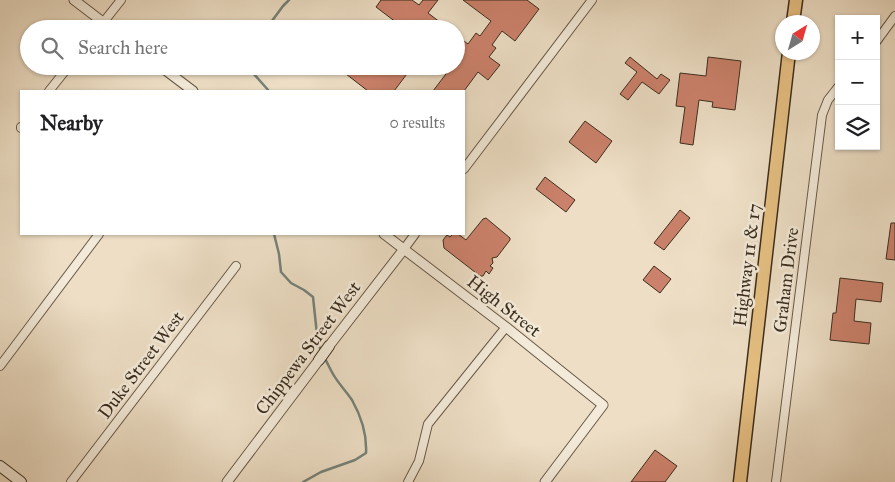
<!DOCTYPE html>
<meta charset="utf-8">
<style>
body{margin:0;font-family:"IM FELL Great Primer",serif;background:#f2f2f2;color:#202124}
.controls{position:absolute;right:15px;top:15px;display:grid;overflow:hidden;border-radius:0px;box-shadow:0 1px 4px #0004}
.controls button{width:45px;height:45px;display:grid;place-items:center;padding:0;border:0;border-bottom:1px solid #e0e0e0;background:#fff;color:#202124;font:25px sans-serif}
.compass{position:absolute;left:775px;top:15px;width:45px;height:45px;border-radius:50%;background:#fff;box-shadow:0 1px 4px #0004;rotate:37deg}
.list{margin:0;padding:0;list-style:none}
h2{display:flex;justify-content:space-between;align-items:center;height:65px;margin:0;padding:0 20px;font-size:21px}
h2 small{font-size:16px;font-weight:400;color:#757577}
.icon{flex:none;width:28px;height:28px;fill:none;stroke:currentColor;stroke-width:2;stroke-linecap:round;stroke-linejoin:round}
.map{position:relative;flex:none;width:895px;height:482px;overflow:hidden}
.search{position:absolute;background:#fff;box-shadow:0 1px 4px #0004;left:20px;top:20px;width:445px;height:55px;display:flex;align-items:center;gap:12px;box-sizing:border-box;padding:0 18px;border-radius:28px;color:#757577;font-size:19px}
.panel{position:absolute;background:#fff;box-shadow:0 1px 4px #0004;left:20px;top:90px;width:445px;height:145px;border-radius:0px}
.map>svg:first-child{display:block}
</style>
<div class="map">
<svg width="895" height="482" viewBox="0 0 895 482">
<rect width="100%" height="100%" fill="#eddec5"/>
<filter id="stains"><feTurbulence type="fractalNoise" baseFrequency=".004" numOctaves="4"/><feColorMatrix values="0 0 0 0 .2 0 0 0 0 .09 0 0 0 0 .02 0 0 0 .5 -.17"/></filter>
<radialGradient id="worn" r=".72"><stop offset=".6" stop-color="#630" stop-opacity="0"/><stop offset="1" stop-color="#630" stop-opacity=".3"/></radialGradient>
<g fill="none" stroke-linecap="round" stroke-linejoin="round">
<!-- stream -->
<g stroke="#74827a" stroke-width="2.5">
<polyline points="266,29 283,6 289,0"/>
<polyline points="251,66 252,72 269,91"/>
<polyline points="274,234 279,254 281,272 291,283 304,290 313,297 318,344 322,352"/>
<path d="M303,482L321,472L355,460L366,453C367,435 361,416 352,400C346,391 338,383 333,374C330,369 327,362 324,357"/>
</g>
</g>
<!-- building -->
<g fill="#cb816b" stroke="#3b2d1e">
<polygon points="381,0 412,0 419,5 423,0 438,0 428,13 449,29 405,29 376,7"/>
<polygon points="463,0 527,0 539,9 515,41 502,31 492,45 496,48 489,57 500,65 488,80 478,72 464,91 433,91 452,66 456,66 456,35 468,44 476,33 480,36 491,21"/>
<polygon points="630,57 657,79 661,74 670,80 659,94 642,82 628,100 620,94 637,72 625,63"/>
<polygon points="708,57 741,61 735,110 712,107 713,102 699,100 693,145 680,143 685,107 676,106 680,73 706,76"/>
<polygon points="352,66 413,66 394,91 368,91 346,74"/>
<polygon points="585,121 612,141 596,163 569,142"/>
<polygon points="545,177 575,200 566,212 536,189"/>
<polygon points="680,210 690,218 664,250 654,243"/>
<polygon points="486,218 510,238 510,240 497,257 492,258 493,263 490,266 493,268 489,274 486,271 483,276 480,276 444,248 443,240 447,235 450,237 453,234 458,234 466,240 483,219"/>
<polygon points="891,223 895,223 895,260 886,259"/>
<polygon points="654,266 671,279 660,293 643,280"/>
<polygon points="840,278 883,283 881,302 856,299 854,321 871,323 869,344 830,340 833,313 836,313"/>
<polygon points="655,450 677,466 665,482 631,482"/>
</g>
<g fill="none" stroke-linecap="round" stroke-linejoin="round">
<defs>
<g id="minor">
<polyline points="98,29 121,0"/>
<polyline points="876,42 895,16"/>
<polyline points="49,91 69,66"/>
<polyline points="21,128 21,127"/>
<polyline points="464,169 592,0"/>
<polyline points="404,249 415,234"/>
<polyline points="0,366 99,234"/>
<polyline points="71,482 236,266"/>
<polyline points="408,482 419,461 428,424 506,327"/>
<polyline points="776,482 822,115 828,100 839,86"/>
</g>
<g id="tertiary">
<polyline points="74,0 112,29"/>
<polyline points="160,66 193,91"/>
<polyline points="384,234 506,327 603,405 545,482"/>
<polyline points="329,346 404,249"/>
<polyline points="227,482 319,360"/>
</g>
<g id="secondary">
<polyline points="319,360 329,346"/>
<polyline points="0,466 21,482"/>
</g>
<g id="trunk">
<polyline points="793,22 796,0"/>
<polyline points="740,482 789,52"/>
</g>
</defs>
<!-- minor casing -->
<use href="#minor" stroke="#685948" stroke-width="10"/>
<!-- tertiary casing -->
<use href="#tertiary" stroke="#685948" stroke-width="11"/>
<!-- secondary casing -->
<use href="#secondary" stroke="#3b2d1e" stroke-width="12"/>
<!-- trunk casing -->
<use href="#trunk" stroke="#3b2d1e" stroke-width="15"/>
<!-- minor -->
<use href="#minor" stroke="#f3ead9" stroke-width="8"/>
<!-- tertiary -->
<use href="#tertiary" stroke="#f3ead9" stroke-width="9"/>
<!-- secondary -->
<use href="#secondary" stroke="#f3ead9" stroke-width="10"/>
<!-- trunk -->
<use href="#trunk" stroke="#e6bf82" stroke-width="12"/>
</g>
<g text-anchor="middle" stroke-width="5" stroke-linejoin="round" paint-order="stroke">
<!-- street labels -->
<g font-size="18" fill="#3b2d1e" stroke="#f3ead9">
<text transform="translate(747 265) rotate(-83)" y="6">Highway 11 &amp; 17</text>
<text transform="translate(786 280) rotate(-83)" y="6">Graham Drive</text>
<text transform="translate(504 306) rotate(38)" y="6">High Street</text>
<text transform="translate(308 348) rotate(-53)" y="6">Chippewa Street West</text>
<text transform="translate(141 365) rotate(-53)" y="6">Duke Street West</text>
</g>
</g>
<rect width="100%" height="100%" filter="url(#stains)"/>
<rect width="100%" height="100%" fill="url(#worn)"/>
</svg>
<div class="controls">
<button>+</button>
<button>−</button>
<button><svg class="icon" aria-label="layers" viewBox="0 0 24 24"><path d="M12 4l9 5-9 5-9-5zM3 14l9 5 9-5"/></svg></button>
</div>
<svg class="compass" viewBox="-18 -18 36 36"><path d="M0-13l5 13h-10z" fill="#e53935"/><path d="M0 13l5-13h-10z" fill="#757577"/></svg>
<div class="search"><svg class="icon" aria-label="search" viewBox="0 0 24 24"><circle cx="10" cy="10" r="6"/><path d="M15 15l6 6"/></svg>Search here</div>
<section class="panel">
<h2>Nearby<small>0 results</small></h2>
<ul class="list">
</ul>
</section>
</div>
